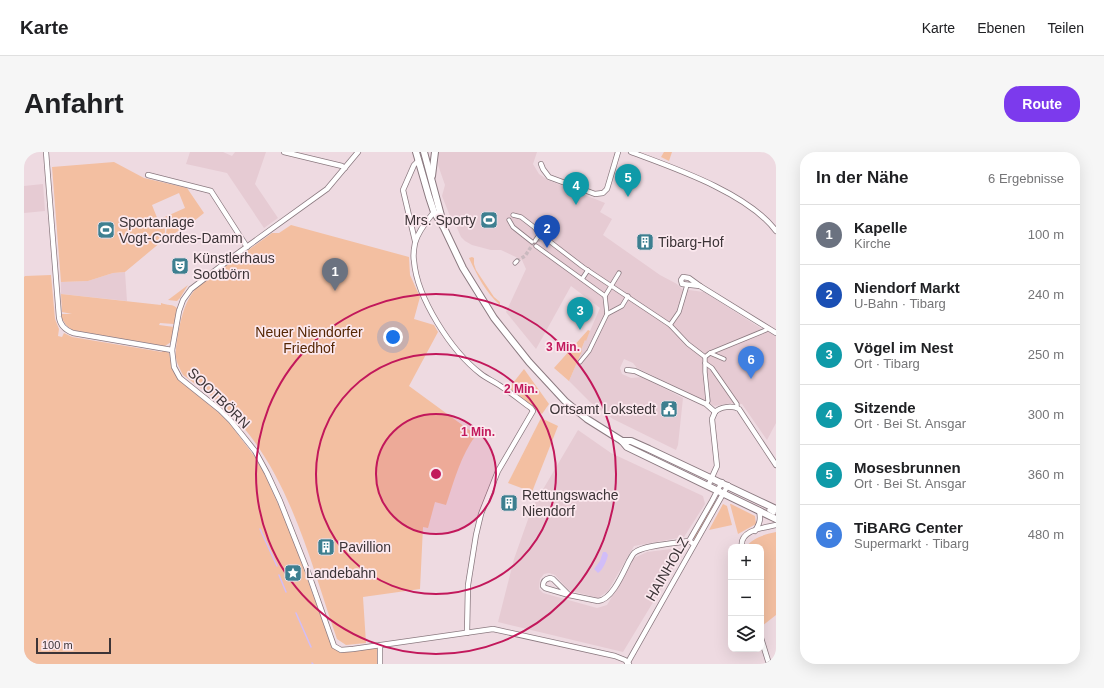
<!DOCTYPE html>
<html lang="de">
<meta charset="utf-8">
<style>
body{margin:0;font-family:Arial,sans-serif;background:#f6f6f6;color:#202124}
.controls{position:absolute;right:12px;bottom:12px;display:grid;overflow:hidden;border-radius:8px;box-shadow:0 4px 16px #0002}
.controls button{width:36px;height:36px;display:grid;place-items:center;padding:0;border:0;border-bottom:1px solid #e0e0e0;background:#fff;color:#202124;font:20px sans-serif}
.scale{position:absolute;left:12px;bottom:10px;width:75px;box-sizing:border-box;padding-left:4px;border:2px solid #3c3437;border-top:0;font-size:11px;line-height:14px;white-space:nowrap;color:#3c3437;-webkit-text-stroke:3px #fbe8ee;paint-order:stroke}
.you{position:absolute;left:369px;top:185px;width:14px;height:14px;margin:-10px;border:3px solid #fff;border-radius:50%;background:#1a73e8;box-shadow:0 0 0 6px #1a73e833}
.badge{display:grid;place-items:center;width:26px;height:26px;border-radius:50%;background:#7c3aed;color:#fff;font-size:13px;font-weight:700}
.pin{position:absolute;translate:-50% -33px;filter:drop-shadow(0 1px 2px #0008)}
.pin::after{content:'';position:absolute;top:21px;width:14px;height:12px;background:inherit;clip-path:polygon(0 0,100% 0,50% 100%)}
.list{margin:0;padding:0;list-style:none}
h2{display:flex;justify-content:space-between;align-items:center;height:52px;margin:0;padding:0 16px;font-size:17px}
h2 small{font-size:13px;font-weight:400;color:#757577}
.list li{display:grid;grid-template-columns:26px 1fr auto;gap:12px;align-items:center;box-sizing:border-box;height:60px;padding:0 16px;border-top:1px solid #e0e0e0}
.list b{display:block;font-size:15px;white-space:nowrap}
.list p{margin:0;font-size:13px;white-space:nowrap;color:#757577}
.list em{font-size:13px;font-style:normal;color:#757577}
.icon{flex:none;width:22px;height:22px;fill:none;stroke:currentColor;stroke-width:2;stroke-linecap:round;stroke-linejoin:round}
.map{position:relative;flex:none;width:752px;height:512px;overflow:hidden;border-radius:16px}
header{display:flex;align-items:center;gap:24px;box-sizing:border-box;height:56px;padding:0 20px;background:#fff;border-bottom:1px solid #e0e0e0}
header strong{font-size:19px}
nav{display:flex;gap:22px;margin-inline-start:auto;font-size:14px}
.intro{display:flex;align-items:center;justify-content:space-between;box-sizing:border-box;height:96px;padding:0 24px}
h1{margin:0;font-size:28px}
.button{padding:10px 18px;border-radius:16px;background:#7c3aed;color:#fff;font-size:14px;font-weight:700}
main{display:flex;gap:24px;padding:0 24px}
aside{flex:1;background:#fff;border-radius:16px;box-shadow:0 4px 16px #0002}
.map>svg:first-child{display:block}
</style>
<header>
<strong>Karte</strong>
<nav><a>Karte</a><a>Ebenen</a><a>Teilen</a></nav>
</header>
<div class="intro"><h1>Anfahrt</h1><a class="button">Route</a></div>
<main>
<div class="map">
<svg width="752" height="512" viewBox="0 0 752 512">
<rect width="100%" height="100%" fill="#eedae1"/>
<!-- built -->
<g fill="#e6cbd3">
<polygon points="166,0 199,0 208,4 211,0 242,0 231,32 254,66 240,76 203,21 162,12"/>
<polygon points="415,0 513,0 509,12 515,22 524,28 581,51 576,60 588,67 579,83 636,123 653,132 658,137 680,140 738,177 740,176 749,182 749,183 752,185 752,271 743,288 718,252 707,251 691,254 613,216 609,211 600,207 596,216 598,222 607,226 618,225 659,246 654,293 652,298 589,267 566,250 545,229 558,199 557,198 561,188 562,188 576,156 547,134 512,197 482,160 502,117 498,108 477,98 467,98 448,93 441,89 437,85 430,69 428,69 418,44 421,33 414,13"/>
<polygon points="19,32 21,59 0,61 0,34"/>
<polygon points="101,120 103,149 37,142 37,130 64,129 89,121"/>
<polygon points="554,278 587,301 679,344 681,352 660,385 610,394 584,439 574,446 544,438 531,423 525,421 520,422 516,427 515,437 519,441 573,456 583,453 586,448 610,406 623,400 655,396 660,399 599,500 474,470 490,407 508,356"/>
</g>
<!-- green -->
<g fill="#f3bfa1" fill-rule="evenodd">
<polygon points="640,0 648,0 645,9 637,5"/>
<path d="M90,10L120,26L163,36L180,61L160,77H157L141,88L143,75L142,67H140L141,80L137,90L101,120L89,121L64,129L37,130L28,15ZM155,41L161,56L134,68L128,53Z"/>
<path d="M267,73L385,105L386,123L396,145L390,167L410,173L414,180L385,234L452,283C437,303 430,329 422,353L411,350L404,376L399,375L396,437L339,445L342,491L322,493L313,487C286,409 264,315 202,257C189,244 174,234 159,223C156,217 153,212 152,206C151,198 153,189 154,181C158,163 161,148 174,134L248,81H255Z"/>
<path d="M448,105L450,106V112L452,118L470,145L476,150V153C462,141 453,123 445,106Z"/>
<polygon points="27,123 31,167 35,177 34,184 38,185 40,181 48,185 138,200 139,198 145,201 149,219 155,228 195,261 206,272 231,305 241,323 264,374 308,495 312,498 320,500 354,496 354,512 6,512 5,507 0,510 0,125 1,124"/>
<polygon points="164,133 156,146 153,149 144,148"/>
<path d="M37,142L137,153V151C143,154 149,151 154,157L150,172L136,171L135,173L150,175L147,190L141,194L48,178L42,173L37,165L38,162H48L38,160Z"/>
<polygon points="564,178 566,179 562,189 561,188 557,198 558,199 545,229 530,216"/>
<polygon points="500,217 525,252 518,262 485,236"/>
<polygon points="517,266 534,274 508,340 484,331"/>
<polygon points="691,349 692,349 672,386 669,387"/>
<polygon points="699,352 703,354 708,373 685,378"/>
<polygon points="706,352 707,352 731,364 732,372 714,382"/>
<path d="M752,380V463L738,474L737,395H722C728,386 742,382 752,380Z"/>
</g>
<!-- water -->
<path fill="#d1bdf8" d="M579,400H582L584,403C583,408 579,418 574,421L570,417L576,409Z"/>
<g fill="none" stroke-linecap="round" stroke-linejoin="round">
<!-- stream -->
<g stroke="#d1bdf8" stroke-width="1.5">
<polyline points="236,377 253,414"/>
<polyline points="255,423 262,440"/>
<polyline points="272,461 287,495"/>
<polyline points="288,511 289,512"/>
</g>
<!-- pedestrian-tunnel -->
<g stroke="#cab9bf" stroke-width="3.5" stroke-dasharray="3.5 2" stroke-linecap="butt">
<polyline points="514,88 515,90"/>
<polyline points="493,109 501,104 511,89"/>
</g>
<defs>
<g id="pedestrian">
<polyline points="489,63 497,65 510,75 516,82 559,115 646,173 664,192 681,205"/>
<polyline points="485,68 489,75 508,90"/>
<polyline points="511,89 520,76"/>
<polyline points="512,94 581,144"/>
<polyline points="491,111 493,109"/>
<polyline points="558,127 564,118"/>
<polyline points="583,162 598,154 604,144"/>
<polyline points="646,173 655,160 663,133"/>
<polyline points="686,201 700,207"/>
<polyline points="556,210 565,199 583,162 581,144 595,121"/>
<polyline points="681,211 688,216 713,252 713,256"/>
<polyline points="682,252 684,249 681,220 681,205 686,201 742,178 743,176"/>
<polygon points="746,357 750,359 750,361 745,358"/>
</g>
<g id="minor">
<path d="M22,0L35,165C36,173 41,178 49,181L148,198"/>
<polyline points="260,0 318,14 321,16"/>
<polyline points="334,0 303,37 210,104 167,137 159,148 155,159 148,198 150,215 156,226 196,258 207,269 231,299 243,321 256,349 284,420 310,494 317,498 329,497 469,477 591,504 601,508 605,512"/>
<path d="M607,0C650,16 724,41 752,79"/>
<polyline points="517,12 519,17 525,25 571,42 579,41 583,37 594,0"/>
<polyline points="124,23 187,39 223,95"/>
<path d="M410,60C403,69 394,79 391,91C390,96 389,104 390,109C393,146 427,199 457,222C462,226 469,229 475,233C486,240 496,248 507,256L509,259L474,319L457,362L452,383L444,433L443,481"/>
<polyline points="391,89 379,38 390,13 394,9"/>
<polygon points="659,125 665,126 676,134 658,132 657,128"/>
<polyline points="676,134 752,181"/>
<polyline points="603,218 611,219 682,252 691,260"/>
<path d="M691,260C696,255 708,253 715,257L752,313"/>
<polyline points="684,334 693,314 688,267 691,260"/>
<path d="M731,379C736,371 737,367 735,358"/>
<polyline points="665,389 688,349 698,330"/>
<path d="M718,395C715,378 739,376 752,373"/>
<path d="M526,426L529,427L545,443L521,436L519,434C519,429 521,427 526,426Z"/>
<path d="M545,443L574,449C588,448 599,421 605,409C607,406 608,403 610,401C619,393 653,391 665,389L670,392"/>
<polyline points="737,486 745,512"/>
<polyline points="356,512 356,494"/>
<polyline points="603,512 704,333"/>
</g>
<g id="secondary">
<polyline points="392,0 405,45 410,60 420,76 439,116 470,166 505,210 541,249 563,267 598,289 603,295 752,367"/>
<polyline points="400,0 419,71"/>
<polyline points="408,24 411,0"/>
<polyline points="598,289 607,289 625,297 752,357"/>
</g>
</defs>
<!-- pedestrian casing -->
<use href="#pedestrian" stroke="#8b7a80" stroke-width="5"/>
<!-- minor casing -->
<use href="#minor" stroke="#8b7a80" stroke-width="6"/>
<!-- secondary casing -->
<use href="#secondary" stroke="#8b7a80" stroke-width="8"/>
<!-- pedestrian -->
<use href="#pedestrian" stroke="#fff" stroke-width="3.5"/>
<!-- minor -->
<use href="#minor" stroke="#fff" stroke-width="4.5"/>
<!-- secondary -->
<use href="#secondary" stroke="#fff" stroke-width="6"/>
</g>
<!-- distance rings -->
<circle cx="412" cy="322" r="60" fill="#c2185b" fill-opacity=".12"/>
<g fill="none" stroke="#c2185b" stroke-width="2">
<circle cx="412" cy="322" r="60"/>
<circle cx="412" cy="322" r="120"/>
<circle cx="412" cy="322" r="180"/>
</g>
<!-- icons -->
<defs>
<symbol id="stadium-square" viewBox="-11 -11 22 22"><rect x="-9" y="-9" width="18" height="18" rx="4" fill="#3d7f90" stroke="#fbe8ee"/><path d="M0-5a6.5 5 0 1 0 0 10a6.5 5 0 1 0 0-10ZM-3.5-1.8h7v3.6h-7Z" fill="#fff"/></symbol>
<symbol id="building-square" viewBox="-11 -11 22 22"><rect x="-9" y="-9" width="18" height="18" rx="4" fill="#3d7f90" stroke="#fbe8ee"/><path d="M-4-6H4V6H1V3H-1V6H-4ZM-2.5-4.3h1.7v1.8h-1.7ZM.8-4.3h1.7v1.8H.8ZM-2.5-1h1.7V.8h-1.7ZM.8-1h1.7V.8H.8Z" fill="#fff"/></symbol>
<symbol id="theatre-square" viewBox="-11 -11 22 22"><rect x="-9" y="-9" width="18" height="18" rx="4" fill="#3d7f90" stroke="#fbe8ee"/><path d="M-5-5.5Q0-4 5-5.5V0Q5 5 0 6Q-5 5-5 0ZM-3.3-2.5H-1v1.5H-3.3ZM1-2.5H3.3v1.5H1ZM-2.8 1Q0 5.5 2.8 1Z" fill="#fff"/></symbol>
<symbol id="civic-square" viewBox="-11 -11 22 22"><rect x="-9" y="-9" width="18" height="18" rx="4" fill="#3d7f90" stroke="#fbe8ee"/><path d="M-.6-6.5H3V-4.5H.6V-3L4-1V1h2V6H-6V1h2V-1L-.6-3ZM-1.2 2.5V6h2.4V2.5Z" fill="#fff"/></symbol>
<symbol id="sight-square" viewBox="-11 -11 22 22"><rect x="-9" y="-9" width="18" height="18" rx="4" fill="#3d7f90" stroke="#fbe8ee"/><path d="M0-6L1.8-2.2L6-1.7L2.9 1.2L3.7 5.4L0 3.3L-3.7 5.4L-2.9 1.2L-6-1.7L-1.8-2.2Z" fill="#fff"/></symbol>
</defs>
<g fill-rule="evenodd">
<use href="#stadium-square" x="455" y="58" width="20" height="20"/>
<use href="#stadium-square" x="72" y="68" width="20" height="20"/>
<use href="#building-square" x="611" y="80" width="20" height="20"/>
<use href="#theatre-square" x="146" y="104" width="20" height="20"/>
<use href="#civic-square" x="635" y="247" width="20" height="20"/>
<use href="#building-square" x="475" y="341" width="20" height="20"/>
<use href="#building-square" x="292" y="385" width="20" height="20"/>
<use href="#sight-square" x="259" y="411" width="20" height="20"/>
</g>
<g text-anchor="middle" stroke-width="3.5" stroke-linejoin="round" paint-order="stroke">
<!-- poi labels -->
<g font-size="14" fill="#3c3437" stroke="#fbe8ee" text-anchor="start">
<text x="452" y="73" text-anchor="end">Mrs. Sporty</text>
<text x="95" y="75">Sportanlage<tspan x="95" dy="16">Vogt-Cordes-Damm</tspan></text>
<text x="634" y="95">Tibarg-Hof</text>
<text x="169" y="111">Künstlerhaus<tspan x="169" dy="16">Sootbörn</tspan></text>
<text x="632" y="262" text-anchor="end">Ortsamt Lokstedt</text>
<text x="498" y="348">Rettungswache<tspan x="498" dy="16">Niendorf</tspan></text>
<text x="315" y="400">Pavillion</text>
<text x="282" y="426">Landebahn</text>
</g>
<!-- park labels -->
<g font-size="14" fill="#552704" stroke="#fbe8ee">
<text x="285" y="185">Neuer Niendorfer<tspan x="285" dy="16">Friedhof</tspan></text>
</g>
<!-- street labels -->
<g font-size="14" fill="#3c3437" stroke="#fbe8ee">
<text transform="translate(195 246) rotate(44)" y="5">SOOTBÖRN</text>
<text transform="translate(643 417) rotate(-60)" y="5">HAINHOLZ</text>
</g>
</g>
<circle cx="412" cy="322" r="6" fill="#c2185b" stroke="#fbe8ee" stroke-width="2"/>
<g font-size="12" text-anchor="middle" font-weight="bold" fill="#c2185b" stroke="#fbe8ee" stroke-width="3.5" stroke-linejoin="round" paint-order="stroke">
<text x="539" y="199">3 Min.</text>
<text x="497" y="241">2 Min.</text>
<text x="454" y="284">1 Min.</text>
</g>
</svg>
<div class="controls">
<button>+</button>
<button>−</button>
<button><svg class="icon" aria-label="layers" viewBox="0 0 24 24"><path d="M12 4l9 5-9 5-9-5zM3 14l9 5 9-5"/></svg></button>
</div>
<div class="scale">100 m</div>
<div class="you"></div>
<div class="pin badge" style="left:311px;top:139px;background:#6b7280">1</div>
<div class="pin badge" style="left:523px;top:96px;background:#1a4fb4">2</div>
<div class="pin badge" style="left:556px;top:178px;background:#0f9aa8">3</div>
<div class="pin badge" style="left:552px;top:53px;background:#0f9aa8">4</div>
<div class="pin badge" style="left:604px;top:45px;background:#0f9aa8">5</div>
<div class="pin badge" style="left:727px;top:227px;background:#3f7fe0">6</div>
</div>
<aside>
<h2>In der Nähe<small>6 Ergebnisse</small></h2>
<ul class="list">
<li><span class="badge" style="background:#6b7280">1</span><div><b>Kapelle</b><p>Kirche</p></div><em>100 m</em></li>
<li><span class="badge" style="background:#1a4fb4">2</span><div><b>Niendorf Markt</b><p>U-Bahn · Tibarg</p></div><em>240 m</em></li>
<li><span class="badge" style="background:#0f9aa8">3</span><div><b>Vögel im Nest</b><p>Ort · Tibarg</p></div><em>250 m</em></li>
<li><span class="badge" style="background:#0f9aa8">4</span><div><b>Sitzende</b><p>Ort · Bei St. Ansgar</p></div><em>300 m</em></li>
<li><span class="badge" style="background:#0f9aa8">5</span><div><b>Mosesbrunnen</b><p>Ort · Bei St. Ansgar</p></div><em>360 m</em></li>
<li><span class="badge" style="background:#3f7fe0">6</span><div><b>TiBARG Center</b><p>Supermarkt · Tibarg</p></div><em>480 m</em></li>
</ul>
</aside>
</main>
